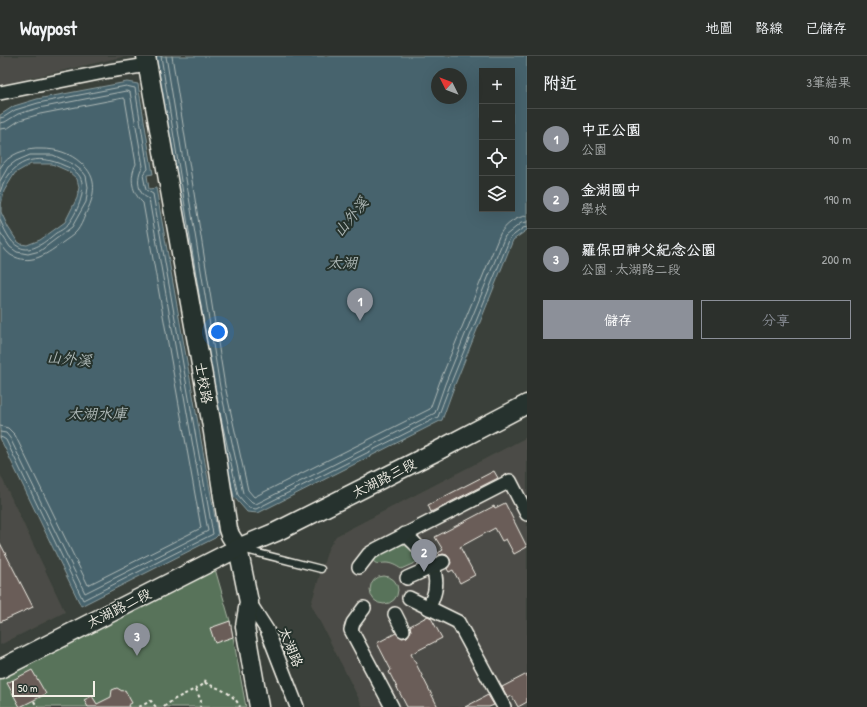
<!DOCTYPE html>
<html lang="zh-TW">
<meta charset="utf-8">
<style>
body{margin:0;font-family:"Patrick Hand","LXGW WenKai TC",sans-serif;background:#343834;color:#f1f3f6}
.controls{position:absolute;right:12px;top:12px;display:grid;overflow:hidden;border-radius:0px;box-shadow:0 4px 16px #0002}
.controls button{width:36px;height:36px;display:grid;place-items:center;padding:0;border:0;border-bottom:1px solid #484b48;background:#2c302c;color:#f1f3f6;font:20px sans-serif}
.compass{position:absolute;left:431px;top:12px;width:36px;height:36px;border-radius:50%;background:#2c302c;box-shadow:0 4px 16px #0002;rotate:312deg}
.scale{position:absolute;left:12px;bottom:10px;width:83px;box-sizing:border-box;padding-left:4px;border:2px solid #f4f1e8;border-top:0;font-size:11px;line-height:14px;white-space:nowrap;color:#f4f1e8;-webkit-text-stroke:3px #26332d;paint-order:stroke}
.you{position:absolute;left:218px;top:276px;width:14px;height:14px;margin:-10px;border:3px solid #fff;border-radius:50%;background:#1a73e8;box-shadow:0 0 0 6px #1a73e833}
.badge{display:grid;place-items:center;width:26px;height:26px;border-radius:50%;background:#8c9099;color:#fff;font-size:13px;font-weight:700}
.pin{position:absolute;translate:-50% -33px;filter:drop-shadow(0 1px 2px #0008)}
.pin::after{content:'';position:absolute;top:21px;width:14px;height:12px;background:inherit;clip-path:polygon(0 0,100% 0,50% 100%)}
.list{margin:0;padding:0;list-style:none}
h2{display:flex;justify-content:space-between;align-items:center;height:52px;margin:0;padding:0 16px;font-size:17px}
h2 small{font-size:13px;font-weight:400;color:#a6a9a9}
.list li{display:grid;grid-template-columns:26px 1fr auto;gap:12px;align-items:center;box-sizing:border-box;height:60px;padding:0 16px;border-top:1px solid #484b48}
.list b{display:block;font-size:15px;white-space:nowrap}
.list p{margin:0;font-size:13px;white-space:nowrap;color:#a6a9a9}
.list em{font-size:13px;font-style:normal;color:#a6a9a9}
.actions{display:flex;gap:8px;padding:12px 16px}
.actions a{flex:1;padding:9px 0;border:1px solid #8c9099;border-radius:0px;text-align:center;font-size:14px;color:#8c9099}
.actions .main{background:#8c9099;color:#fff}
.icon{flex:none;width:22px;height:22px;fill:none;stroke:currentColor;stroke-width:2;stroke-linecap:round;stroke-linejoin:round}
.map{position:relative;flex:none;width:527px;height:651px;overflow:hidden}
header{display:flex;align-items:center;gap:24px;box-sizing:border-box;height:56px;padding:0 20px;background:#2c302c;border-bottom:1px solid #484b48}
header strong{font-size:19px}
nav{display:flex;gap:22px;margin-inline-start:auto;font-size:14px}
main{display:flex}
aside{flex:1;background:#2c302c}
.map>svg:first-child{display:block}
</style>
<header>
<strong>Waypost</strong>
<nav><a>地圖</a><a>路線</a><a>已儲存</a></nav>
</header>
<main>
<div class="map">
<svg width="527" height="651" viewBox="0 0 527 651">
<rect width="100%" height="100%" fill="#3a403a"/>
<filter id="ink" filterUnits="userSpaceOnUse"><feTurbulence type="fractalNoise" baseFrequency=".025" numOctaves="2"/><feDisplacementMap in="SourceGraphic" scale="8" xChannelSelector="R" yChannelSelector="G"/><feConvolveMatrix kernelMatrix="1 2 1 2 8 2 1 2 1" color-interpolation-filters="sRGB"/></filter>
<g filter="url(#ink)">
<!-- built -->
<g fill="#4b4c46">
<polygon points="0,0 126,0 0,29"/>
<polygon points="527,381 527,651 363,651 311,548 328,493 336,480"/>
<polygon points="0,418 65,556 0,589"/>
</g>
<!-- green -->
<g fill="#58735a" stroke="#a6b2a1">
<path d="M399,487C407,489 417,498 417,506L401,513C397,510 391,507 386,507C379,507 376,510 372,503Z"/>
<polygon points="215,513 230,565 246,651 0,651 0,619"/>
<circle cx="384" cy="534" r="14"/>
</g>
<!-- water -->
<g fill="#47646d" stroke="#8c9c9e" fill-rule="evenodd">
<path d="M156,0H527V174L513,184L454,331L442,364L258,457L247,456L234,441L211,333ZM482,15H512V153H482ZM437,18H461V42H437Z"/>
<path d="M127,26L138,28L153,118L147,119L149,133L156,132L218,479L215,482L201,489L81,550L0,382V59L14,50L37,43ZM31,108H52L68,115L77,123L79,131L77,142L65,166L40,184L27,189L21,188L17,185L8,171L1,156V149L4,135L15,117Z"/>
</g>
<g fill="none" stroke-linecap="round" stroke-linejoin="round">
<!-- shore -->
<g stroke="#afb9b7" stroke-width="1">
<polyline points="161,0 208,294"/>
<polyline points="166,0 220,331 243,437 252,447 256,448 435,357 445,328 505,180 521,167 527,166"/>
<path d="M172,0L225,330L248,434L254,441L430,353L440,325L500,178C505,169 517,160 527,160"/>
<polyline points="0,62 4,61 15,54 38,47 126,30 135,32 148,113 143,119 146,134 153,138 213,478 83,544 6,384 3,382 0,381"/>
<path d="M0,67L5,66L18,58L39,52L126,35L130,36L143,110C138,117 137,128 141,136C143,140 146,141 149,143L208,475L85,537L10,382L6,377L0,376"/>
<path d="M0,73L8,72L20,64L40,58L123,42L125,43L136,108C129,122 132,137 143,147L201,472L88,529L15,379L8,372L0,370"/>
<path d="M0,112C8,98 26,92 42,93C57,93 70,97 81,107C99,122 95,140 85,159C83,165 80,171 77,175C73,180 67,183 62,187C48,197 33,209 15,201C8,199 4,192 0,187"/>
<polyline points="0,125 8,111 16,105 30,99 53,99 73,108 83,116 86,120 88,131 86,146 72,171 40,195 28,198 17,196 10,191 0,176"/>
<path d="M0,136C11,104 36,96 65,110C71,112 79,117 81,123C86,136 77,157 68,168C66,172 60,175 56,177C46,185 32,198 19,191C10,187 4,172 0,164"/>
<polyline points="218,348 238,439 249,452 256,453 438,361 450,329 510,182 523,172 527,171"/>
</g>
</g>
<!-- building -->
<g fill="#6a5d58" stroke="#f4f1e8">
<polygon points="494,415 498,422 431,456 428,449"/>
<polygon points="505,447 527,491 514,498 506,483 502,485 495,472 460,491 475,519 460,527 453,514 449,516 447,513 451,507 450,503 447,499 443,498 440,499 438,497 443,494 435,481 494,450 495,452"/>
<polygon points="0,487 33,551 0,566"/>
<polygon points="428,560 431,562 442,582 411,598 438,651 407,651 389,616 391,614 377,587 396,577 402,582 407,581 411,575 410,570"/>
<polygon points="230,565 233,581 215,587 210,572"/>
<polygon points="32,614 46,638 20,651 7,627"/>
<polygon points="527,618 527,646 518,651 512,640 508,642 502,631"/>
<polygon points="117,632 122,635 125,634 132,647 128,649 129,651 88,651 84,644 92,640 97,648 111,641 112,634"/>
<polygon points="488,639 494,649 489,651 465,651"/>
</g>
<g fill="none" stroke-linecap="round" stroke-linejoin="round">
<defs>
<polyline id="lane" points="246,494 321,513"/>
<g id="street">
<polyline points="0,37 109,15 148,9"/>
<path d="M405,478C421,493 440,510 435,534C434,540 431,546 429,552"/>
<polyline points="359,511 369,498 377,493 510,425 527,458"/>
<polyline points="407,522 443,506"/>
<polyline points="409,542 458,566 504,651"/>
<polyline points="249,546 267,574 297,651"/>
<polyline points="364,552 353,567 351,574 392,651"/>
<polyline points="395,558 403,574"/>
</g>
<g id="secondary">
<polyline points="146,0 213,376 228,473 230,479 238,492 249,546 245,571 259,651"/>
<polyline points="0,613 238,492 276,476 439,394 527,348"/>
</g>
</defs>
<!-- lane casing -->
<use href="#lane" stroke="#f4f1e8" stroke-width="9"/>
<!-- street casing -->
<use href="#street" stroke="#f4f1e8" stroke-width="16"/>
<!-- secondary casing -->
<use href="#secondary" stroke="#f4f1e8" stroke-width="21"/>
<!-- path -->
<g stroke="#f4f1e8" stroke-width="2" stroke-dasharray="3 3" stroke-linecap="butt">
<path d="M205,627C218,632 234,637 240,651"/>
<polyline points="196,633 201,645 200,651"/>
<polyline points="34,645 37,651"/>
<polyline points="139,651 151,645 156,651"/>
<polyline points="164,651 173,644 201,630 205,627 206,621"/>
</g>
<!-- lane -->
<use href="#lane" stroke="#26332d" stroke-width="6"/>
<!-- street -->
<use href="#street" stroke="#26332d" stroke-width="13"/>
<!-- secondary -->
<use href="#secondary" stroke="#26332d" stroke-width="18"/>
</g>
</g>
<g text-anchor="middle" stroke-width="4" stroke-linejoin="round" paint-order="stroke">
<!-- street labels -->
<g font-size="14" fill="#f4f1e8" stroke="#26332d">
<text transform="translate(204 327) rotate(80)" y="5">士校路</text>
<text transform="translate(384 422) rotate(-27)" y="5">太湖路三段</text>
<text transform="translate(119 552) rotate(-27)" y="5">太湖路二段</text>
<text transform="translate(291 591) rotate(68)" y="5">太湖路</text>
</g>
<!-- water labels -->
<g font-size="15" font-style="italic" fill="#afb9b7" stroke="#26332d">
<text transform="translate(351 161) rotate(-51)" y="5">山外溪</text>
<text x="342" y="212">太湖</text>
<text transform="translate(69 303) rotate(5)" y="5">山外溪</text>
<text x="97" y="363">太湖水庫</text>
</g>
</g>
</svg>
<div class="controls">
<button>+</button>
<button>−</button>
<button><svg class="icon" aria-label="locate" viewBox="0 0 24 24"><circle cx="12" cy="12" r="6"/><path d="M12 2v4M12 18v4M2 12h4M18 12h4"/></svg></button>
<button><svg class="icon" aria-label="layers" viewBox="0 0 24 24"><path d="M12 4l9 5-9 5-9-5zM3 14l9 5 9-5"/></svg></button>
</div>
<svg class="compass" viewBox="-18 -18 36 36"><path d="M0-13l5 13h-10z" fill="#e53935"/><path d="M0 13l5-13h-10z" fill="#a6a9a9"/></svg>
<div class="scale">50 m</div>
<div class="you"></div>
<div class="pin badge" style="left:360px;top:265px">1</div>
<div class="pin badge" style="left:424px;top:516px">2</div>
<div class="pin badge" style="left:137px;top:600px">3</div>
</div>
<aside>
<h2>附近<small>3筆結果</small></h2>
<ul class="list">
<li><span class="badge">1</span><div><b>中正公園</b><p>公園</p></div><em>90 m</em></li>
<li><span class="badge">2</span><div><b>金湖國中</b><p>學校</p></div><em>190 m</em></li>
<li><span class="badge">3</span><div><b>羅保田神父紀念公園</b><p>公園 · 太湖路二段</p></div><em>200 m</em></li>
</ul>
<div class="actions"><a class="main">儲存</a><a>分享</a></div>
</aside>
</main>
